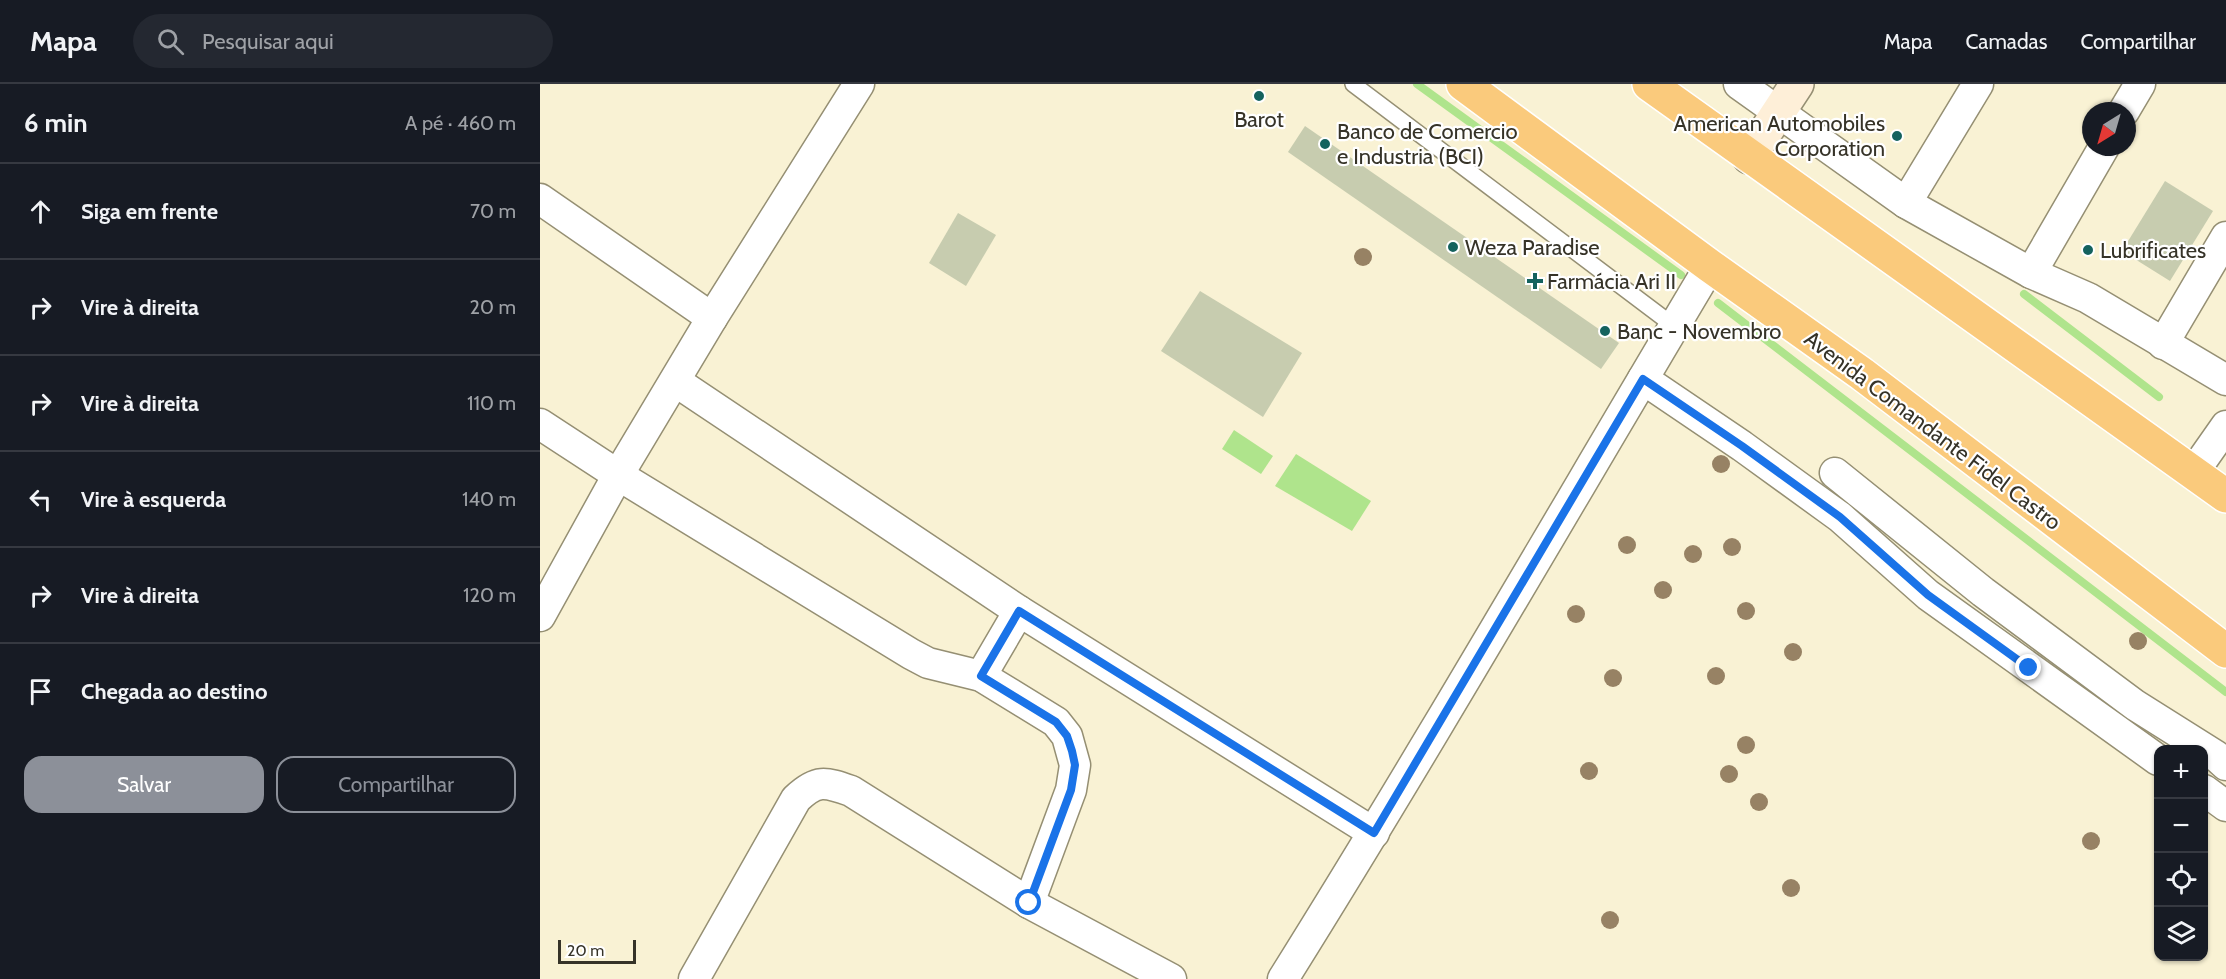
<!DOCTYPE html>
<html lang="pt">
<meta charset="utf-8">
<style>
body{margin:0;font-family:Cabin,sans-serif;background:#242831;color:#f1f3f6}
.controls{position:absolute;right:18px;bottom:18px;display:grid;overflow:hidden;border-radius:12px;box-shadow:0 2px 4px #0004}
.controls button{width:54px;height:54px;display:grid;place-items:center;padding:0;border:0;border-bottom:2px solid #363941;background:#171b24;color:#f1f3f6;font:30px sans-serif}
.compass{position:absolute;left:1542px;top:18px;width:54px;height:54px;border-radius:50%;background:#171b24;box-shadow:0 2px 4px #0004;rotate:217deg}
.scale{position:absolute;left:18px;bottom:15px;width:78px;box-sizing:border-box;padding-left:6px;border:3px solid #363328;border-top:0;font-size:16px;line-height:21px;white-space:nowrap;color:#363328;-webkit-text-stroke:4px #fff;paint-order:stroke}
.stop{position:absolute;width:18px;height:18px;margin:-14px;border:4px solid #1a73e8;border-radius:50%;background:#fff}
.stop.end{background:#1a73e8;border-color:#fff;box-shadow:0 2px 6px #0008}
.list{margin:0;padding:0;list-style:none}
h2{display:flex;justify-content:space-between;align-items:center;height:78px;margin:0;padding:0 24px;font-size:26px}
h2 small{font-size:20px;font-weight:400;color:#9ea1a6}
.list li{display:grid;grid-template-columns:39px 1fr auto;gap:18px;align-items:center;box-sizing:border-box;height:96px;padding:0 24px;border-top:2px solid #363941}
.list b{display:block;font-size:22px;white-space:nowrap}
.list em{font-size:20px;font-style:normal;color:#9ea1a6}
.actions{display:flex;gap:12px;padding:18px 24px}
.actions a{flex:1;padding:14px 0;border:2px solid #8c9099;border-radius:18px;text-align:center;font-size:21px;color:#8c9099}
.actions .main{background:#8c9099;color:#fff}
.icon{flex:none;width:33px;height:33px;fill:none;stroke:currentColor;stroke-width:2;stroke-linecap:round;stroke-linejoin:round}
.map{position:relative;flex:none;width:1686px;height:895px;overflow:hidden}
header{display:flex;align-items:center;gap:36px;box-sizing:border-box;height:84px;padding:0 30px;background:#171b24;border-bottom:2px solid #363941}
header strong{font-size:28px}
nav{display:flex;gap:33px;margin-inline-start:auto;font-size:21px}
.search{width:420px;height:54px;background:#242831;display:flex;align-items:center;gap:15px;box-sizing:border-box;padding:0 21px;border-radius:33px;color:#9ea1a6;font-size:22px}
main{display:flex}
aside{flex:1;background:#171b24}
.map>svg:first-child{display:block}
</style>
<header>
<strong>Mapa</strong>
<div class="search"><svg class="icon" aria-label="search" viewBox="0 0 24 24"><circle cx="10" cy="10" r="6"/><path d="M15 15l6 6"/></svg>Pesquisar aqui</div>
<nav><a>Mapa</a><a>Camadas</a><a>Compartilhar</a></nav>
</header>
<main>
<aside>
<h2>6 min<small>A pé · 460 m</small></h2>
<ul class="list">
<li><svg class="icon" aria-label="ahead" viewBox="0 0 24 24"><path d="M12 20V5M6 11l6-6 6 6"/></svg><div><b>Siga em frente</b></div><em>70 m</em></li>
<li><svg class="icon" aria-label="right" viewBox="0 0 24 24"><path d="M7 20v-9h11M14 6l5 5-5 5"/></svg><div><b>Vire à direita</b></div><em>20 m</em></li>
<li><svg class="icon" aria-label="right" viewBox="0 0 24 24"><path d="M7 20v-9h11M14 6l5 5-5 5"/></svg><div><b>Vire à direita</b></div><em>110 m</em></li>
<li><svg class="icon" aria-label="left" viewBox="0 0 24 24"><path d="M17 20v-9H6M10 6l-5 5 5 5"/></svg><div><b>Vire à esquerda</b></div><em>140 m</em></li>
<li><svg class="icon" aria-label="right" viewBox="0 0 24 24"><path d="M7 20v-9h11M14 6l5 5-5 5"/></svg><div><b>Vire à direita</b></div><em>120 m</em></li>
<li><svg class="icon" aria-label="arrive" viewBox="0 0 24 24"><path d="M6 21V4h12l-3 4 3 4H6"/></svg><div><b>Chegada ao destino</b></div></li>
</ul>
<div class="actions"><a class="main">Salvar</a><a>Compartilhar</a></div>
</aside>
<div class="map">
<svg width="1686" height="895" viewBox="0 0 1686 895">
<rect width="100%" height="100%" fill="#f9f2d4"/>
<!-- water -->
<g fill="#afe48c">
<polygon points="694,346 733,372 721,390 682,365"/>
<polygon points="756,370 831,417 812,447 735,402"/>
</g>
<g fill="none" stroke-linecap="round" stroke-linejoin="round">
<!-- stream -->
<g stroke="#afe48c" stroke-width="8">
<polyline points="877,0 1141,191"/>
<polyline points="1484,210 1619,313"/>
<polyline points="1178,219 1686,608"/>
</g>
</g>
<!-- building -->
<g fill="#c7ccaf">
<polygon points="765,42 1079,259 1061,285 748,68"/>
<polygon points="1625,97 1673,127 1630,197 1582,167"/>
<polygon points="418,129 456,151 426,202 389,179"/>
<polygon points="660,207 762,269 723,333 621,267"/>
</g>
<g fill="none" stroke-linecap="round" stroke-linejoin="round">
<defs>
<polyline id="lane" points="813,0 1134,242"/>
<g id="street">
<polyline points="1199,0 1366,119 1491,189 1548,214 1686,296"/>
<polyline points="1584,27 1600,0"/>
<polyline points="0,115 172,234"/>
<polyline points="1366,119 1438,0"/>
<polyline points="1491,189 1564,63"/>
<polyline points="1623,260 1686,153"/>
<polyline points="1103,295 1202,362 1300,433 1388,511 1618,676"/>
<polyline points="135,297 479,527 834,749"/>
<polyline points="0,340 78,391 371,570 388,579 441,592 516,638 527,652 535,681 531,706 489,819"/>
<polyline points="1295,389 1443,508 1595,621 1676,672 1686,681"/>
<polyline points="1653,389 1686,342"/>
<polyline points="0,532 78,391 172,234 319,0"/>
<polyline points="441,592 479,527"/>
<polyline points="1664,706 1686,722"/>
<path d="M154,895L256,715C277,695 285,698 311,707L489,819L631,895"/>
<path d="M743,895C890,660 1028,420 1170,182"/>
</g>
<polyline id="secondary" points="1209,73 1257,0"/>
<g id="highway">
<polyline points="923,0 1170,182 1322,290 1686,567"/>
<polyline points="1109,0 1686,412"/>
</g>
</defs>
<!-- lane casing -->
<use href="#lane" stroke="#958f73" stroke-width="18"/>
<!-- street casing -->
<use href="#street" stroke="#958f73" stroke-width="33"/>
<!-- secondary casing -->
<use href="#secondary" stroke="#958f73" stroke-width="36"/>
<!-- highway casing -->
<use href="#highway" stroke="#fff" stroke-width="36"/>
<!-- lane -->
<use href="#lane" stroke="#fff" stroke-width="15"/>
<!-- street -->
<use href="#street" stroke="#fff" stroke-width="30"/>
<!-- secondary -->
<use href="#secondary" stroke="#feefd8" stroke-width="33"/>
<!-- highway -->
<use href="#highway" stroke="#faca7c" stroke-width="33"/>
</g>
<!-- trees -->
<g fill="#978264">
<circle cx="823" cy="173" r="9"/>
<circle cx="1181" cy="380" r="9"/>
<circle cx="1087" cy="461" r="9"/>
<circle cx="1192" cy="463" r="9"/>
<circle cx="1153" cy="470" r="9"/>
<circle cx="1123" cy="506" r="9"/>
<circle cx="1206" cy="527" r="9"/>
<circle cx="1036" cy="530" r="9"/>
<circle cx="1598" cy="557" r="9"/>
<circle cx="1253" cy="568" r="9"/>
<circle cx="1176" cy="592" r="9"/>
<circle cx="1073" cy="594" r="9"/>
<circle cx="1206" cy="661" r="9"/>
<circle cx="1049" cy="687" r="9"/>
<circle cx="1189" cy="690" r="9"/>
<circle cx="1219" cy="718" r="9"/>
<circle cx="1551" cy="757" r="9"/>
<circle cx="1251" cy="804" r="9"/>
<circle cx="1070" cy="836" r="9"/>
</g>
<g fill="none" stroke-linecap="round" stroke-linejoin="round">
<!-- route -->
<polyline stroke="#1a73e8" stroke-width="8" points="489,819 531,706 535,681 532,667 527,652 516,638 441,592 479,527 834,749 1103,295 1202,362 1300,433 1388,511 1489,584"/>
</g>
<!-- markers -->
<g fill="#14625e" stroke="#fff" stroke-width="2">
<circle cx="719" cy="12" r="6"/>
<circle cx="1357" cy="52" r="6"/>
<circle cx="785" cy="60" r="6"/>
<circle cx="913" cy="163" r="6"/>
<circle cx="1548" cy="166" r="6"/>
<path d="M992 188h6v6h6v6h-6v6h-6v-6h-6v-6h6z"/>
<circle cx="1065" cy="247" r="6"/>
</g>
<g text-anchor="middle" stroke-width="4.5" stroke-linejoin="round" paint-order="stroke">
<!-- poi labels -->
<g font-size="22" fill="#363328" stroke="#fff" text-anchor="start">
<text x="719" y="43" text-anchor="middle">Barot</text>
<text x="1345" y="47" text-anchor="end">American Automobiles<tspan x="1345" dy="25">Corporation</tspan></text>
<text x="797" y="55">Banco de Comercio<tspan x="797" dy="25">e Industria (BCI)</tspan></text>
<text x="925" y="171">Weza Paradise</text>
<text x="1560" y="174">Lubrificates</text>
<text x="1007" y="205">Farmácia Ari II</text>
<text x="1077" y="255">Banc - Novembro</text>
</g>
<!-- street labels -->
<g font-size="22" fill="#363328" stroke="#fff">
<text transform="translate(1393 346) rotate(37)" y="8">Avenida Comandante Fidel Castro</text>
</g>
</g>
</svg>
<div class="controls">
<button>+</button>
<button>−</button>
<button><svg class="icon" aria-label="locate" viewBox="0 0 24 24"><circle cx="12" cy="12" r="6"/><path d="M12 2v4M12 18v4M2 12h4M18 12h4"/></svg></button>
<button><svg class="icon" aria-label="layers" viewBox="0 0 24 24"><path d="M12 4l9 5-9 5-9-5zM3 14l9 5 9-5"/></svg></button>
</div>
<svg class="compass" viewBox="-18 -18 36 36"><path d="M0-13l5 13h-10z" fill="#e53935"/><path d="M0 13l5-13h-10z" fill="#9ea1a6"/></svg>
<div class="scale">20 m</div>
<div class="stop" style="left:489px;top:819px"></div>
<div class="stop end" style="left:1489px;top:584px"></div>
</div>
</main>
